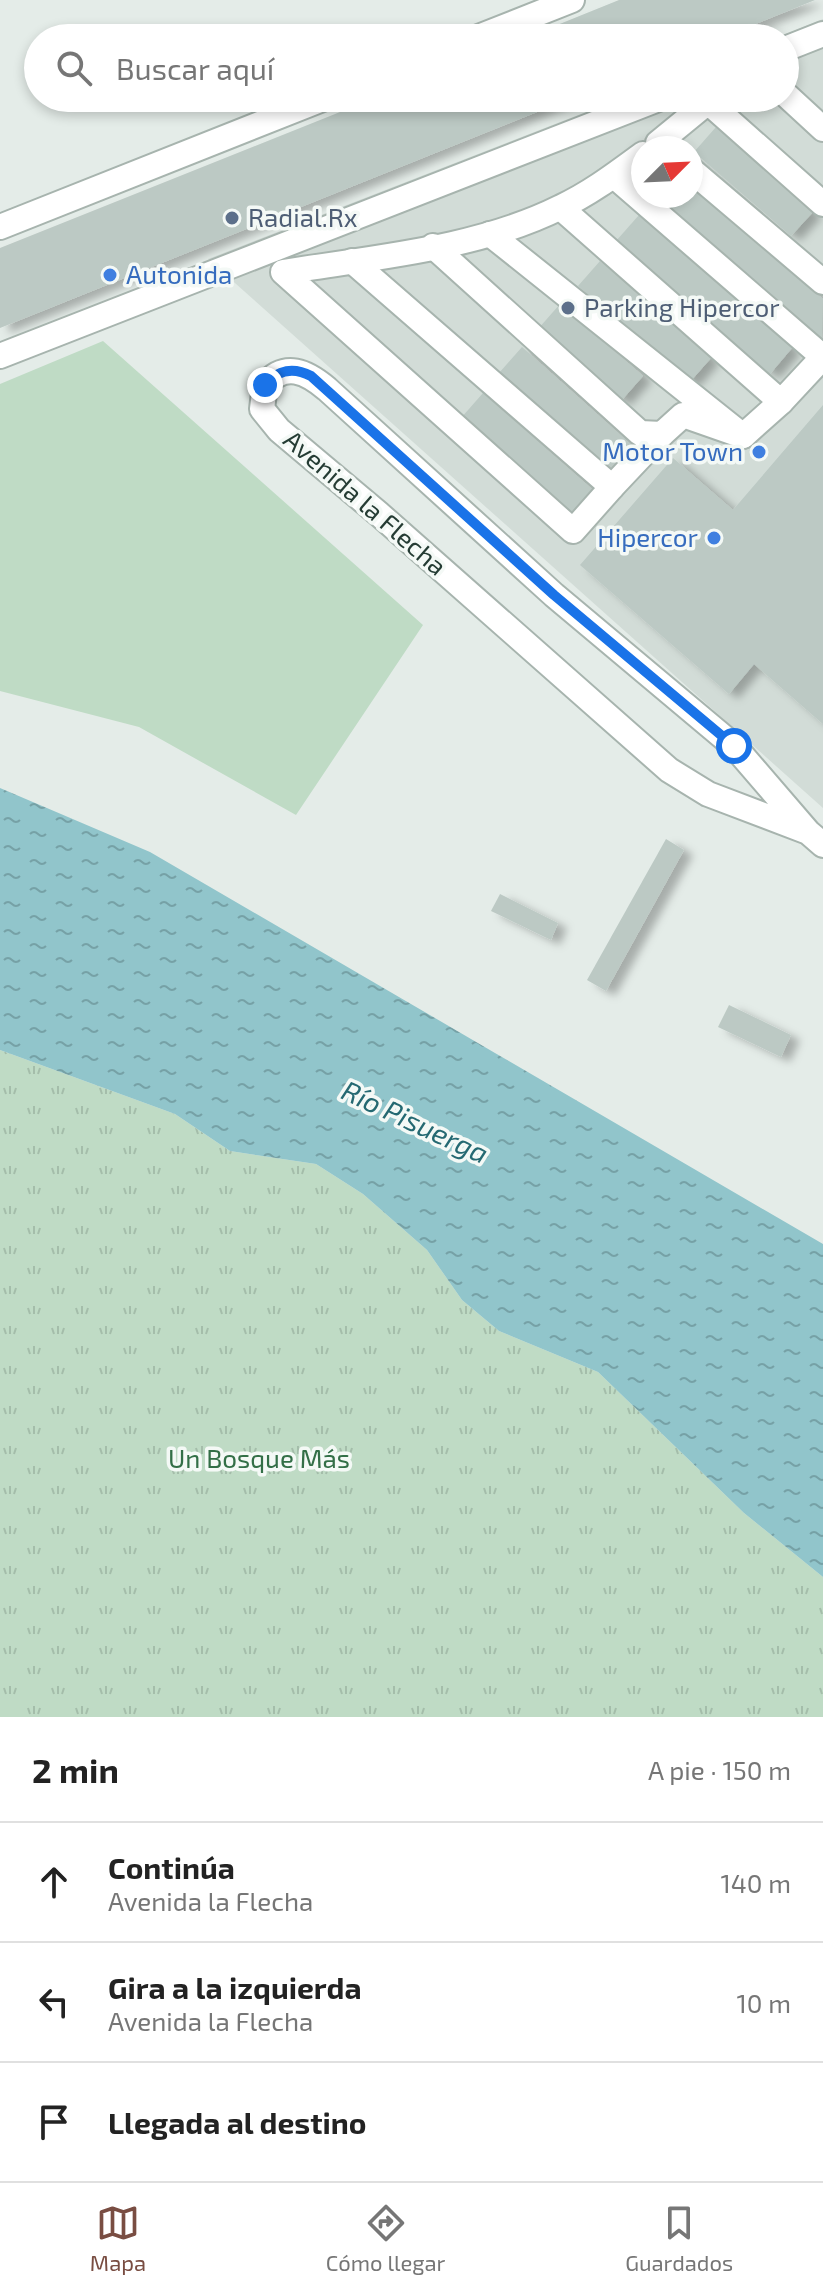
<!DOCTYPE html>
<html lang="es">
<meta charset="utf-8">
<style>
body{margin:0;font-family:"Exo 2",sans-serif;background:#f6f6f6;color:#222}
.compass{position:absolute;left:631px;top:136px;width:72px;height:72px;border-radius:50%;background:#fff;box-shadow:0 4px 12px #0003;rotate:66deg}
.stop{position:absolute;width:24px;height:24px;margin:-18px;border:6px solid #1a73e8;border-radius:50%;background:#fff}
.stop.end{background:#1a73e8;border-color:#fff;box-shadow:0 2px 8px #0008}
.list{margin:0;padding:0;list-style:none}
h2{display:flex;justify-content:space-between;align-items:center;height:104px;margin:0;padding:0 32px;font-size:34px}
h2 small{font-size:26px;font-weight:400;color:#767676}
.list li{display:grid;grid-template-columns:52px 1fr auto;gap:24px;align-items:center;box-sizing:border-box;height:120px;padding:0 32px;border-top:2px solid #e0e0e0}
.list b{display:block;font-size:30px;white-space:nowrap}
.list p{margin:0;font-size:26px;white-space:nowrap;color:#767676}
.list em{font-size:26px;font-style:normal;color:#767676}
.icon{flex:none;width:44px;height:44px;fill:none;stroke:currentColor;stroke-width:2;stroke-linecap:round;stroke-linejoin:round}
.map{position:relative;flex:none;width:823px;height:1717px;overflow:hidden}
.search{position:absolute;background:#fff;box-shadow:0 4px 12px #0003;left:24px;right:24px;top:24px;height:88px;display:flex;align-items:center;gap:20px;box-sizing:border-box;padding:0 28px;border-radius:44px;color:#767676;font-size:30px}
.sheet{height:464px;background:#fff}
nav{display:flex;justify-content:space-around;align-items:center;box-sizing:border-box;height:112px;border-top:2px solid #e0e0e0;background:#fff;font-size:22px;color:#767676}
nav a{display:grid;justify-items:center;gap:4px}
nav .on{color:#794d42}
.map>svg:first-child{display:block}
</style>
<div class="map">
<svg width="823" height="1717" viewBox="0 0 823 1717">
<defs>
<pattern id="park-tufts" width="24" height="20" patternUnits="userSpaceOnUse" patternTransform="scale(2)"><rect width="24" height="20" fill="#bfdbc5"/><path d="M3 7l-1-3M5 7V3M7 7l1-3M15 17l-1-3M17 17v-4M19 17l1-3" fill="none" stroke="#a4bdaa"/></pattern>
<pattern id="water-ripples" width="26" height="14" patternUnits="userSpaceOnUse" patternTransform="scale(2)"><rect width="26" height="14" fill="#91c5cb"/><path d="M2 4q2-2 4 0t4 0M15 11q2-2 4 0t4 0" fill="none" stroke="#76a1a6"/></pattern>
<filter id="shadow"><feDropShadow dx="9" dy="5" stdDeviation="4" flood-color="#0004"/></filter>
</defs>
<rect width="100%" height="100%" fill="#e4ece8"/>
<!-- built -->
<path fill="#d2dcd7" fill-rule="evenodd" d="M823,19V808L208,259L622,98H785V38H776ZM643,148H691V196H643Z"/>
<!-- green -->
<polygon fill="#bfdbc5" points="103,341 423,625 296,815 139,727 0,691 0,384"/>
<!-- park -->
<polygon fill="url(#park-tufts)" points="0,1050 175,1114 230,1151 316,1164 363,1194 427,1250 462,1300 499,1331 598,1372 744,1513 823,1577 823,1717 0,1717"/>
<!-- water -->
<polygon fill="url(#water-ripples)" points="0,788 150,852 823,1244 823,1577 744,1513 598,1372 499,1331 462,1300 427,1250 363,1194 316,1164 230,1151 175,1114 0,1050"/>
<!-- building -->
<g fill="#bcc9c4" filter="url(#shadow)">
<polygon points="619,0 815,0 721,38 525,38"/>
<polygon points="375,98 572,98 0,328 0,248"/>
<polygon points="716,127 813,212 791,236 694,152"/>
<polygon points="691,183 823,299 822,342 656,196 691,196"/>
<polygon points="639,215 792,348 770,374 616,241"/>
<polygon points="600,261 711,358 689,383 578,286"/>
<polygon points="560,304 643,376 621,401 538,329"/>
<polygon points="522,347 633,446 610,471 499,373"/>
<polygon points="483,393 593,490 571,515 461,418"/>
<polygon points="823,405 823,724 754,664 729,694 580,565 673,458 733,510"/>
<polygon points="666,839 684,850 606,991 587,980"/>
<polygon points="500,894 558,923 551,940 491,911"/>
<polygon points="729,1005 791,1035 781,1057 718,1027"/>
</g>
<g fill="none" stroke-linecap="round" stroke-linejoin="round">
<defs>
<g id="minor">
<polyline points="476,38 572,0"/>
<polyline points="785,49 823,34"/>
<polyline points="785,94 823,129"/>
<polyline points="665,148 658,143 708,102 823,204"/>
<polyline points="691,170 823,282"/>
<polyline points="614,176 823,357"/>
<polyline points="561,208 781,402 822,358"/>
<polyline points="0,227 325,98"/>
<polyline points="490,234 743,436 781,402"/>
<polyline points="433,246 640,433 662,434 683,415 743,436"/>
<polyline points="352,261 612,487 662,434"/>
<polyline points="0,356 661,98"/>
<path d="M612,487L573,531L283,272C375,257 477,249 561,207C591,193 617,173 643,154"/>
<path d="M808,832L708,794L669,770L379,514L279,430L262,409L265,385C285,361 307,372 327,389L554,595L734,746L808,832L823,845"/>
</g>
</defs>
<!-- minor casing -->
<use href="#minor" stroke="#a7b4ae" stroke-width="28"/>
<!-- minor -->
<use href="#minor" stroke="#fff" stroke-width="24"/>
</g>
<g fill="none" stroke-linecap="round" stroke-linejoin="round">
<!-- route -->
<path stroke="#1a73e8" stroke-width="10" d="M265,385C278,369 294,367 311,376L554,595L734,746"/>
</g>
<!-- markers -->
<g fill="#5c6f8a" stroke="#f4f9f6" stroke-width="3">
<circle cx="232" cy="218" r="8"/>
<circle cx="568" cy="308" r="8"/>
</g>
<g fill="#3f7fe0" stroke="#f4f9f6" stroke-width="3">
<circle cx="110" cy="275" r="8"/>
<circle cx="759" cy="452" r="8"/>
<circle cx="714" cy="538" r="8"/>
</g>
<g text-anchor="middle" stroke-width="7" stroke-linejoin="round" paint-order="stroke">
<!-- service labels -->
<g font-size="26" fill="#4e5e75" stroke="#f4f9f6" text-anchor="start">
<text x="248" y="227">Radial.Rx</text>
<text x="584" y="317">Parking Hipercor</text>
</g>
<!-- shop labels -->
<g font-size="26" fill="#366cbe" stroke="#f4f9f6" text-anchor="end">
<text x="126" y="284" text-anchor="start">Autonida</text>
<text x="743" y="461">Motor Town</text>
<text x="698" y="547">Hipercor</text>
</g>
<!-- street labels -->
<g font-size="26" fill="#253c34" stroke="#f4f9f6">
<text transform="translate(365 503) rotate(41)" y="9">Avenida la Flecha</text>
</g>
<!-- park labels -->
<g font-size="26" fill="#336f47" stroke="#f4f9f6">
<text x="259" y="1468">Un Bosque Más</text>
</g>
<!-- water labels -->
<g font-size="28" font-style="italic" fill="#256972" stroke="#f4f9f6">
<text transform="translate(415 1122) rotate(25)" y="10">Río Pisuerga</text>
</g>
</g>
</svg>
<svg class="compass" viewBox="-18 -18 36 36"><path d="M0-13l5 13h-10z" fill="#e53935"/><path d="M0 13l5-13h-10z" fill="#767676"/></svg>
<div class="stop" style="left:734px;top:746px"></div>
<div class="stop end" style="left:265px;top:385px"></div>
<div class="search"><svg class="icon" aria-label="search" viewBox="0 0 24 24"><circle cx="10" cy="10" r="6"/><path d="M15 15l6 6"/></svg>Buscar aquí</div>
</div>
<section class="sheet">
<h2>2 min<small>A pie · 150 m</small></h2>
<ul class="list">
<li><svg class="icon" aria-label="ahead" viewBox="0 0 24 24"><path d="M12 20V5M6 11l6-6 6 6"/></svg><div><b>Continúa</b><p>Avenida la Flecha</p></div><em>140 m</em></li>
<li><svg class="icon" aria-label="left" viewBox="0 0 24 24"><path d="M17 20v-9H6M10 6l-5 5 5 5"/></svg><div><b>Gira a la izquierda</b><p>Avenida la Flecha</p></div><em>10 m</em></li>
<li><svg class="icon" aria-label="arrive" viewBox="0 0 24 24"><path d="M6 21V4h12l-3 4 3 4H6"/></svg><div><b>Llegada al destino</b></div></li>
</ul>
</section>
<nav>
<a class="on"><svg class="icon" aria-label="map" viewBox="0 0 24 24"><path d="M3 6l6-2 6 2 6-2v14l-6 2-6-2-6 2zM9 4v14M15 6v14"/></svg>Mapa</a>
<a><svg class="icon" aria-label="directions" viewBox="0 0 24 24"><path d="M12 3l9 9-9 9-9-9zM9 14v-3h6M13 9l2 2-2 2"/></svg>Cómo llegar</a>
<a><svg class="icon" aria-label="saved" viewBox="0 0 24 24"><path d="M7 4h10v16l-5-4-5 4z"/></svg>Guardados</a>
</nav>
